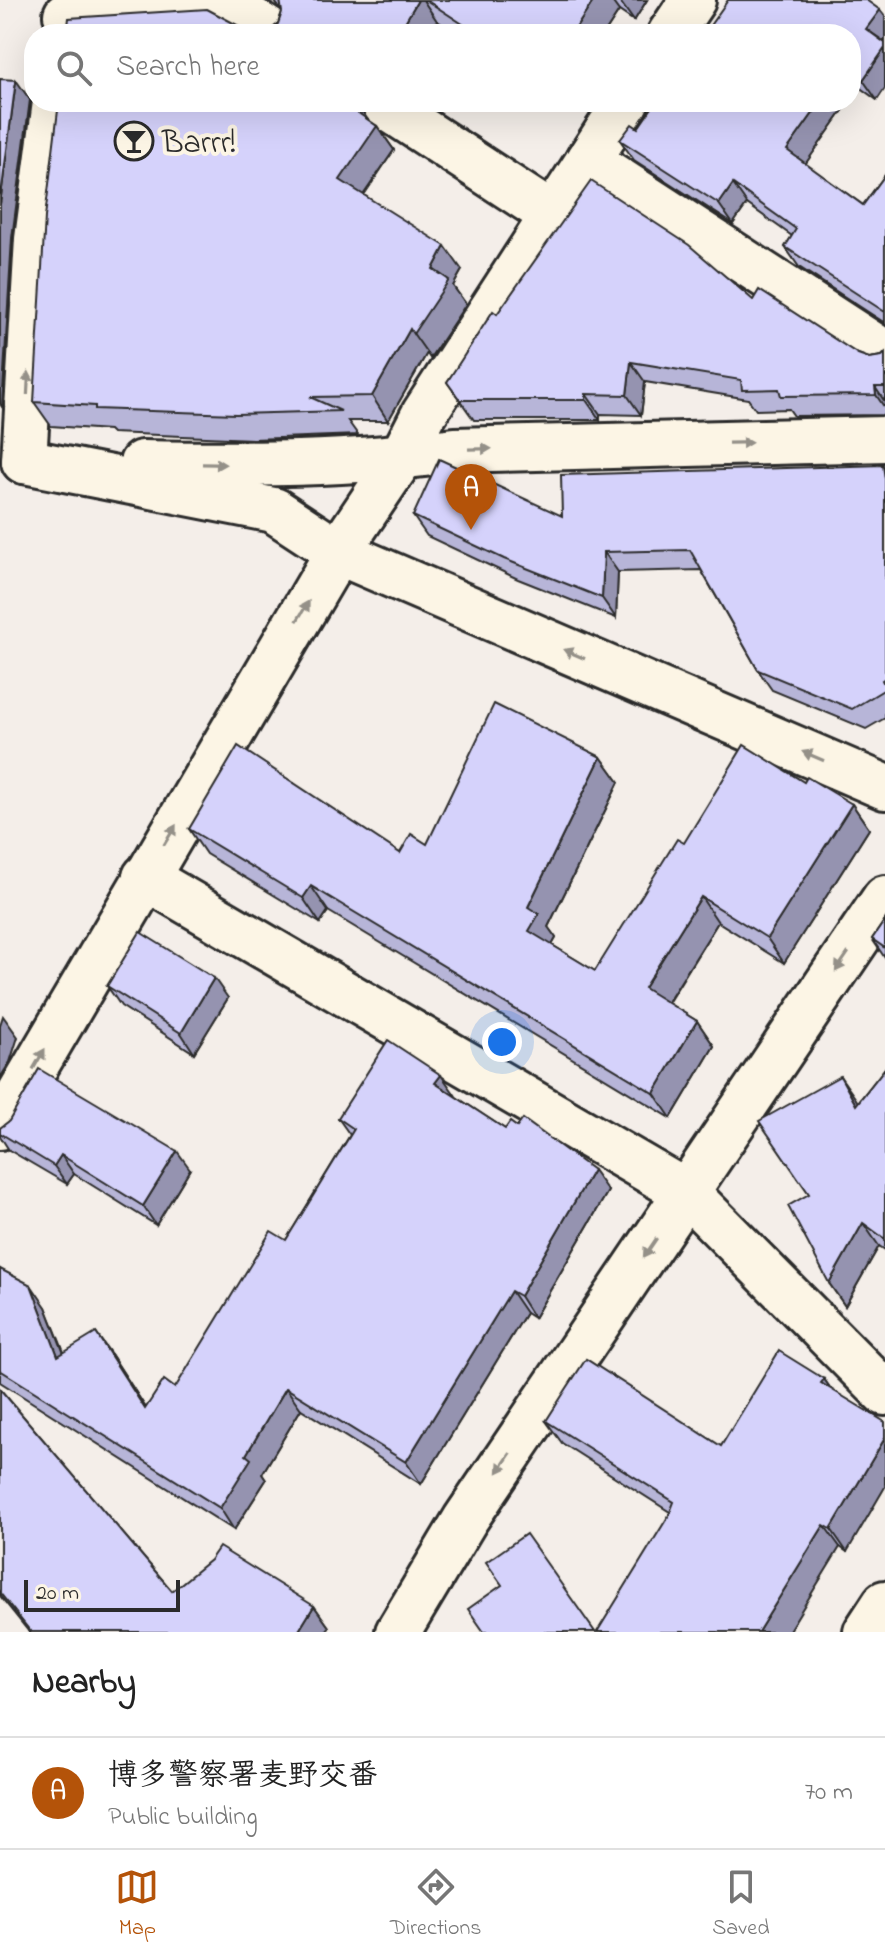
<!DOCTYPE html>
<meta charset="utf-8">
<style>
body{margin:0;font-family:"Indie Flower","Klee One",sans-serif;background:#f2f2f2;color:#222}
.scale{position:absolute;left:24px;bottom:20px;width:156px;box-sizing:border-box;padding-left:8px;border:4px solid #2b2b2b;border-top:0;font-size:22px;line-height:28px;white-space:nowrap;color:#2b2b2b;-webkit-text-stroke:6px #fcf5e5;paint-order:stroke}
.you{position:absolute;left:502px;top:1042px;width:28px;height:28px;margin:-20px;border:6px solid #fff;border-radius:50%;background:#1a73e8;box-shadow:0 0 0 12px #1a73e833}
.badge{display:grid;place-items:center;width:52px;height:52px;border-radius:50%;background:#b45309;color:#fff;font-size:26px;font-weight:700}
.pin{position:absolute;translate:-50% -66px;filter:drop-shadow(0 2px 4px #0008)}
.pin::after{content:'';position:absolute;top:42px;width:28px;height:24px;background:inherit;clip-path:polygon(0 0,100% 0,50% 100%)}
.list{margin:0;padding:0;list-style:none}
h2{display:flex;justify-content:space-between;align-items:center;height:104px;margin:0;padding:0 32px;font-size:34px}
h2 small{font-size:26px;font-weight:400;color:#767676}
.list li{display:grid;grid-template-columns:52px 1fr auto;gap:24px;align-items:center;box-sizing:border-box;height:112px;padding:0 32px;border-top:2px solid #e0e0e0}
.list b{display:block;font-size:30px;white-space:nowrap}
.list p{margin:0;font-size:26px;white-space:nowrap;color:#767676}
.list em{font-size:26px;font-style:normal;color:#767676}
.icon{flex:none;width:44px;height:44px;fill:none;stroke:currentColor;stroke-width:2;stroke-linecap:round;stroke-linejoin:round}
.map{position:relative;flex:none;width:885px;height:1632px;overflow:hidden}
.search{position:absolute;background:#fff;box-shadow:0 8px 32px #0002;left:24px;right:24px;top:24px;height:88px;display:flex;align-items:center;gap:20px;box-sizing:border-box;padding:0 28px;border-radius:32px;color:#767676;font-size:30px}
.sheet{height:216px;background:#fff}
nav{display:flex;justify-content:space-around;align-items:center;box-sizing:border-box;height:112px;border-top:2px solid #e0e0e0;background:#fff;font-size:22px;color:#767676}
nav a{display:grid;justify-items:center;gap:4px}
nav .on{color:#b45309}
.map>svg:first-child{display:block}
</style>
<div class="map">
<svg width="885" height="1632" viewBox="0 0 885 1632">
<rect width="100%" height="100%" fill="#f4eee9"/>
<filter id="ink" filterUnits="userSpaceOnUse"><feTurbulence type="fractalNoise" baseFrequency=".0125" numOctaves="2"/><feDisplacementMap in="SourceGraphic" scale="16" xChannelSelector="R" yChannelSelector="G"/><feConvolveMatrix kernelMatrix="1 2 1 2 8 2 1 2 1" color-interpolation-filters="sRGB"/></filter>
<g filter="url(#ink)">
<g fill="none" stroke-linecap="round" stroke-linejoin="round">
<defs>
<g id="street">
<polyline points="66,15 234,8 274,34"/>
<polyline points="670,34 693,0"/>
<polyline points="379,102 552,215"/>
<polyline points="588,160 885,353"/>
<polyline points="24,461 274,510 338,552 885,787"/>
<polyline points="24,461 37,239 55,102"/>
<path d="M142,463C247,465 351,465 455,450L885,439"/>
<polyline points="145,877 687,1193 885,1393"/>
<polyline points="0,1127 338,552 402,457 424,414 626,102"/>
<polyline points="398,1632 465,1520 885,898"/>
<polyline points="866,1632 885,1603"/>
</g>
</defs>
<!-- street casing -->
<use href="#street" stroke="#2b2b2b" stroke-width="50"/>
<!-- street -->
<use href="#street" stroke="#fcf5e5" stroke-width="44"/>
</g>
<!-- wall -->
<g fill="#b7b5d8" stroke="#2b2b2b" stroke-width="2">
<polygon points="274,0 647,0 634,21 619,11 604,34 458,34 437,21 429,34 259,34 268,32 278,24 282,12"/>
<polygon points="880,10 885,16 885,88 877,100 859,87 851,99 851,34"/>
<polygon points="656,102 849,102 805,164 863,205 885,175 885,323 799,267 785,247 792,236 747,204 733,224 634,160 620,140 638,128"/>
<polygon points="368,120 377,126 394,150 364,195 462,270 453,286 466,304 430,358 427,353 388,421 348,421 358,435 253,439 112,433 109,430 51,426 34,402"/>
<polygon points="753,300 858,354 869,358 882,356 885,353 885,415 794,416 789,409 756,410 748,399 645,382 641,415 600,414 600,420 474,420 447,382 497,314"/>
<polygon points="883,465 885,467 885,718 866,729 772,690 758,670 701,570 618,572 616,618 518,579 427,536 413,516 562,516"/>
<polygon points="601,757 619,782 548,927 556,938 552,945 595,971 684,843 804,782 852,804 869,829 784,963 718,922 668,1003 697,1021 714,1046 671,1118 328,911 320,923 206,854 189,829 400,853 427,844"/>
<polygon points="885,920 885,958 872,939"/>
<polygon points="107,986 228,998 194,1053 121,1006"/>
<polygon points="885,1068 885,1250 879,1246 845,1306 829,1283 809,1194 858,1102"/>
<polygon points="455,1096 505,1129 608,1191 534,1318 526,1313 421,1484 301,1409 262,1474 266,1480 234,1530 0,1382 0,1269 46,1307 64,1352 111,1354 146,1408 175,1388 286,1240 350,1135 338,1118"/>
<polygon points="0,1128 190,1169 156,1225 74,1174 67,1184 9,1150 0,1136"/>
<polygon points="824,1379 831,1389 847,1552 840,1547 670,1512 562,1443 546,1421 721,1446"/>
<polygon points="0,1389 172,1591 314,1606 329,1627 326,1632 29,1632 0,1596"/>
</g>
<!-- shaded-wall -->
<g fill="#9593b0" stroke="#2b2b2b" stroke-width="2">
<polygon points="418,0 423,0 437,21 429,34 398,34"/>
<polygon points="594,0 611,0 619,11 604,34 572,34"/>
<polygon points="619,0 647,0 634,21"/>
<polygon points="880,10 885,16 885,42 866,29"/>
<polygon points="885,48 885,88 877,100 863,80"/>
<polygon points="851,76 859,87 851,99"/>
<polygon points="16,80 30,100 12,238 2,407 0,404 0,204"/>
<polygon points="349,102 358,105 374,129 377,126 394,150 357,204 340,180"/>
<polygon points="821,102 849,102 801,170 787,150"/>
<polygon points="733,184 747,204 733,224 719,204"/>
<polygon points="445,246 462,270 453,286 466,304 430,358 413,334 433,269"/>
<polygon points="410,329 427,353 388,421 372,396"/>
<polygon points="631,362 645,382 641,415 627,395"/>
<polygon points="875,387 885,402 885,408 876,395"/>
<polygon points="586,394 600,414 600,420 586,400"/>
<polygon points="604,552 618,572 616,618 602,598"/>
<polygon points="601,757 619,782 548,927 556,938 546,956 529,931 528,907"/>
<polygon points="852,804 869,829 784,963 767,938"/>
<polygon points="311,886 328,911 320,923 303,898"/>
<polygon points="701,897 718,922 661,1013 644,988"/>
<polygon points="214,978 228,998 194,1053 181,1033"/>
<polygon points="3,1016 18,1037 10,1062 0,1078 0,1025"/>
<polygon points="697,1021 714,1046 671,1118 654,1093"/>
<polygon points="441,1075 456,1096 435,1083"/>
<polygon points="840,1076 856,1099 872,1128 856,1105"/>
<polygon points="177,1151 190,1169 156,1225 143,1206"/>
<polygon points="61,1155 74,1174 67,1184 54,1166"/>
<polygon points="593,1170 608,1191 534,1318 520,1296"/>
<polygon points="863,1223 879,1246 845,1306 829,1283"/>
<polygon points="31,1285 46,1307 73,1377 58,1356"/>
<polygon points="511,1291 526,1313 421,1484 406,1462"/>
<polygon points="96,1333 111,1354 160,1430 145,1409"/>
<polygon points="824,1379 839,1401 821,1383"/>
<polygon points="286,1388 301,1409 262,1474 266,1480 234,1530 220,1508 246,1455"/>
<polygon points="885,1438 885,1487 847,1552 831,1529"/>
<polygon points="824,1525 840,1547 788,1632 758,1632"/>
<polygon points="314,1606 329,1627 326,1632 298,1632"/>
</g>
<!-- building -->
<g fill="#d5d2fb" stroke="#2b2b2b" stroke-width="2">
<polygon points="280,0 418,0 398,34 259,34 268,32 278,24 282,12"/>
<polygon points="426,0 594,0 572,34 478,34"/>
<polygon points="728,0 866,0 880,10 866,29 885,43 885,48 863,80 851,72 851,34 704,34"/>
<polygon points="207,9 254,34 67,34 69,18"/>
<polygon points="0,79 16,80 0,204"/>
<polygon points="59,102 354,102 358,105 354,110 377,126 340,180 445,246 433,269 449,280 413,334 410,329 372,396 310,397 341,411 236,414 95,409 95,406 34,402 45,217"/>
<polygon points="656,102 821,102 787,150 863,205 885,175 885,312 785,247 796,229 733,184 719,204 620,140 632,124 638,128"/>
<polygon points="591,181 689,245 753,300 759,290 858,354 869,358 882,356 885,353 885,387 875,387 876,395 781,396 779,389 742,390 741,380 631,362 627,395 586,394 586,400 460,400 447,382 493,311 497,314"/>
<polygon points="439,459 562,516 561,475 883,465 885,479 885,678 882,680 885,686 885,689 852,709 758,670 690,550 604,552 602,598 504,559 413,516"/>
<polygon points="494,704 601,757 528,907 539,914 529,931 595,971 677,839 684,843 744,745 804,782 807,777 852,804 767,938 701,897 644,988 697,1021 654,1093 311,886 303,898 189,829 238,746 400,853 411,834 427,844"/>
<polygon points="885,920 885,948 872,939"/>
<polygon points="140,932 214,978 181,1033 107,986"/>
<polygon points="388,1040 441,1075 435,1083 505,1129 510,1122 517,1127 523,1119 593,1170 520,1296 511,1291 406,1462 286,1388 246,1455 251,1459 220,1508 0,1370 0,1269 31,1285 58,1356 96,1333 145,1409 164,1380 175,1388 271,1231 286,1240 354,1129 338,1118"/>
<polygon points="885,1068 885,1239 863,1223 829,1283 788,1206 809,1194 759,1121 840,1076 856,1105"/>
<polygon points="39,1069 177,1151 143,1206 61,1155 54,1166 0,1133 0,1128 9,1121"/>
<polygon points="779,1351 824,1379 821,1383 885,1422 885,1438 831,1529 824,1525 758,1632 597,1632 669,1515 674,1502 546,1421 567,1388 586,1359 721,1446"/>
<polygon points="0,1389 172,1591 210,1560 219,1547 314,1606 298,1632 31,1632 0,1593"/>
<polygon points="526,1534 595,1632 484,1632 468,1609 502,1585 486,1562"/>
</g>
<!-- one-way arrows -->
<defs><path id="oneway-solid" d="M-6-.8H1V-3.2L6.5 0L1 3.2V.8H-6Z" transform="scale(2)"/></defs>
<g fill="#949088">
<use href="#oneway-solid" transform="translate(28 383) rotate(-87)"/>
<use href="#oneway-solid" transform="translate(740 443) rotate(-1)"/>
<use href="#oneway-solid" transform="translate(480 449) rotate(-1)"/>
<use href="#oneway-solid" transform="translate(214 464) rotate(1)"/>
<use href="#oneway-solid" transform="translate(303 611) rotate(-59)"/>
<use href="#oneway-solid" transform="translate(574 654) rotate(-157)"/>
<use href="#oneway-solid" transform="translate(813 756) rotate(-157)"/>
<use href="#oneway-solid" transform="translate(170 835) rotate(-59)"/>
<use href="#oneway-solid" transform="translate(842 962) rotate(124)"/>
<use href="#oneway-solid" transform="translate(39 1059) rotate(-60)"/>
<use href="#oneway-solid" transform="translate(650 1248) rotate(124)"/>
<use href="#oneway-solid" transform="translate(504 1463) rotate(124)"/>
</g>
</g>
<!-- icons -->
<defs>
<symbol id="bar-ring" viewBox="-11 -11 22 22"><circle r="9.5" fill="#fcf5e5" stroke="#2b2b2b" stroke-width="1.5"/><path d="M-6-5H6L.8 .8V4.5H3.5V6h-7V4.5H-.8V.8Z" fill="#2b2b2b"/></symbol>
</defs>
<g fill-rule="evenodd">
<use href="#bar-ring" x="112" y="119" width="44" height="44"/>
</g>
<g text-anchor="middle" stroke-width="8" stroke-linejoin="round" paint-order="stroke">
<!-- poi labels -->
<g font-size="32" fill="#2b2b2b" stroke="#fcf5e5" text-anchor="start">
<text x="162" y="152">Barrr!</text>
</g>
</g>
</svg>
<div class="scale">20 m</div>
<div class="you"></div>
<div class="pin badge" style="left:471px;top:530px">A</div>
<div class="search"><svg class="icon" aria-label="search" viewBox="0 0 24 24"><circle cx="10" cy="10" r="6"/><path d="M15 15l6 6"/></svg>Search here</div>
</div>
<section class="sheet">
<h2>Nearby<small></small></h2>
<ul class="list">
<li><span class="badge">A</span><div><b>博多警察署麦野交番</b><p>Public building</p></div><em>70 m</em></li>
</ul>
</section>
<nav>
<a class="on"><svg class="icon" aria-label="map" viewBox="0 0 24 24"><path d="M3 6l6-2 6 2 6-2v14l-6 2-6-2-6 2zM9 4v14M15 6v14"/></svg>Map</a>
<a><svg class="icon" aria-label="directions" viewBox="0 0 24 24"><path d="M12 3l9 9-9 9-9-9zM9 14v-3h6M13 9l2 2-2 2"/></svg>Directions</a>
<a><svg class="icon" aria-label="saved" viewBox="0 0 24 24"><path d="M7 4h10v16l-5-4-5 4z"/></svg>Saved</a>
</nav>
